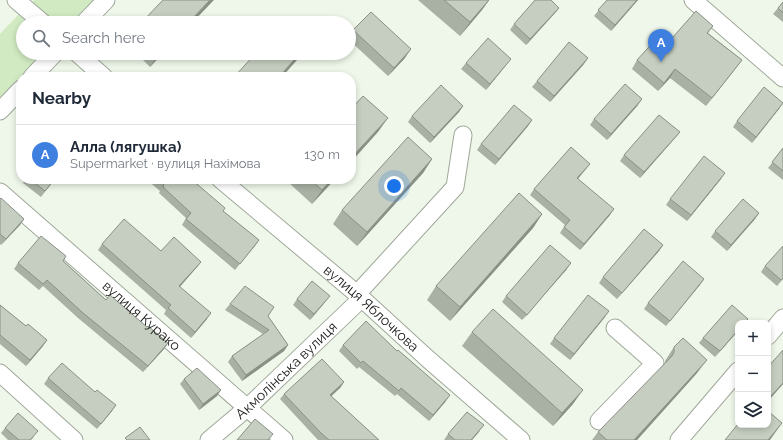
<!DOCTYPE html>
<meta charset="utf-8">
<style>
body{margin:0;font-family:Raleway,sans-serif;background:#f6f6f7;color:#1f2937}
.controls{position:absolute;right:12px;bottom:12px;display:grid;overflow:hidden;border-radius:8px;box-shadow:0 2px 6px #0003}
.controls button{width:36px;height:36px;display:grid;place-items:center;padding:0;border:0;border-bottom:1px solid #e0e1e3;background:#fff;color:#1f2937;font:20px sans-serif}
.you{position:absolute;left:394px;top:186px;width:14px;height:14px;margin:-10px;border:3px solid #fff;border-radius:50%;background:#1a73e8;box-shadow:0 0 0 6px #1a73e833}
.badge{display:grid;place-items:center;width:26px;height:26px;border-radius:50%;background:#6052ca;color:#fff;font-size:13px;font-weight:700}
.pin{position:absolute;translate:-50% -33px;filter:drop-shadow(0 1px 2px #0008)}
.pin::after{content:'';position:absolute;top:21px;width:14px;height:12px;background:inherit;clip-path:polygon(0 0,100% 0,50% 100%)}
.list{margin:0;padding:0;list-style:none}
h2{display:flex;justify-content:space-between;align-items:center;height:52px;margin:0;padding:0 16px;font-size:17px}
h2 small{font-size:13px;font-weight:400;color:#747a83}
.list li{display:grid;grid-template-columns:26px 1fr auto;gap:12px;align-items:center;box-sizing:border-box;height:60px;padding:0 16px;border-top:1px solid #e0e1e3}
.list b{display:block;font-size:15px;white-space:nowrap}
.list p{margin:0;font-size:13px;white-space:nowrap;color:#747a83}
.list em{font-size:13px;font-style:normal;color:#747a83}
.icon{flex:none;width:22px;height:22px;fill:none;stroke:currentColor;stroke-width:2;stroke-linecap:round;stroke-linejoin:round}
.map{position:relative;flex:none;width:783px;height:440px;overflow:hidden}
.search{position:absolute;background:#fff;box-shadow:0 2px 6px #0003;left:16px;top:16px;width:340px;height:44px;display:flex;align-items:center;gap:10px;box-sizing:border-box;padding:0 14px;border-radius:22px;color:#747a83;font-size:15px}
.panel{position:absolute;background:#fff;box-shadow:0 2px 6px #0003;left:16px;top:72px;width:340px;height:112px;border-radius:16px}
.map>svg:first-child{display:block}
</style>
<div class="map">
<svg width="783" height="440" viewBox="0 0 783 440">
<rect width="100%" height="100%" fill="#eef7e9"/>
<!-- green -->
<g fill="#d1eac2">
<polygon points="34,0 98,0 76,22 74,23 53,23 31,4"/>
<polygon points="21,12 34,23 23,23 23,53 44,53 0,99 0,34"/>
</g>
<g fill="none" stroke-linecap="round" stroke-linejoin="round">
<defs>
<g id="minor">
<polyline points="16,0 43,23"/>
<polyline points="693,0 783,78"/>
<polyline points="84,23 106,0"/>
<polyline points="77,53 104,77"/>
<polyline points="32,77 55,53"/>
<polyline points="0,111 21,89"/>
<path id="s1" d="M220,179L357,294L428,359L521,440"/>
<path id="s2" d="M0,192L284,440"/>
<polyline points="357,294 455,187 463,135"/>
<polyline points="768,336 783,318"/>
<polyline points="0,373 74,440"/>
<polyline points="599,421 655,363 615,328"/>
<path id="s3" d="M209,440L247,408L361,299"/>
<polyline points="679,440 738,371"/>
</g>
</defs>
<!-- minor casing -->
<use href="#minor" stroke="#9fa89a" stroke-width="19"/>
<!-- minor -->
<use href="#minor" stroke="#fff" stroke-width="17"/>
</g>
<!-- wall -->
<g fill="#a9b1a5">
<polygon points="418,0 489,0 482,10 460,36"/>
<polygon points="607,0 638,0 611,31 594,16"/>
<polygon points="783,2 783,22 773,14"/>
<polygon points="559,8 555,13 526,45 510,30 514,24"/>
<polygon points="713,26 708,33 742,60 706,106 670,78 658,91 632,69 637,60 665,46"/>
<polygon points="353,30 405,58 388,76 349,40 349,36"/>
<polygon points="136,53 163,53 150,67"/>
<polygon points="466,63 507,64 486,90 461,69"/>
<polygon points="584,64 550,102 532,87 537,81"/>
<polygon points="783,103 752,143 733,127 737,121"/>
<polygon points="638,105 607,140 590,125 594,119"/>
<polygon points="463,106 459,112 430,143 408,122 412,116"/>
<polygon points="532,120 528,126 495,165 477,150 481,144"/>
<polygon points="680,132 675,138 640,178 620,161 624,155"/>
<polygon points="783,148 783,180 768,168"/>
<polygon points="432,159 423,173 357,246 333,224 342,210"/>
<polygon points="586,169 578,179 610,215 580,250 560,233 565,225 530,195 534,189"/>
<polygon points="25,179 55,179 41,197 23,183"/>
<polygon points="146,179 191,179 223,211 259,240 235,270 182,225 186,218 159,193 160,191"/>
<polygon points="290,179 335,179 312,204 288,182"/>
<polygon points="721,179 687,221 666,205 670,199"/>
<polygon points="0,199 24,219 20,225 1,245 0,244"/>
<polygon points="759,213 755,219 727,251 711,237 715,231"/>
<polygon points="542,214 533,228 450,321 427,300 436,286"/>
<polygon points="102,244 161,251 201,262 197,267 180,287 207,319 191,338 164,314 166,310 98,250"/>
<polygon points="663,245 659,251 617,299 599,283 603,277"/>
<polygon points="63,261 106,300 147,327 168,343 164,349 143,372 78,318 43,286 39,290 14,269 18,263"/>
<polygon points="765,266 783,279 777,286 761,272"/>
<polygon points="567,269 522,320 502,302 506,296"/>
<polygon points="704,279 666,326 644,309 648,303"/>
<polygon points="297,299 326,301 310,320 293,305"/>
<polygon points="230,304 268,316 288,345 284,351 242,381 228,362 232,356 263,334 225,310"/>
<polygon points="0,305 26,326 47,340 43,346 26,366 0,344"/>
<polygon points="605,317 570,360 550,344 554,338"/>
<polygon points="738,323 738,331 715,357 699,343 703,338"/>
<polygon points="472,332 573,404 553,426 462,346"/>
<polygon points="343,345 446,401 429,421 397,394 395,396 359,367 357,369 339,351"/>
<polygon points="674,347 697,373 637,440 592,440 598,432 665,364 665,361"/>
<polygon points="783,350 783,384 768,401 768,367"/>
<polygon points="48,378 112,411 97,429 44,384"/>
<polygon points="184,379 217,396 199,410 180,384"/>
<polygon points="344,382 340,388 331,396 379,440 318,440 280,399 284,394"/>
<polygon points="5,428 34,437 31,440 8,440 1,433"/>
<polygon points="480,431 472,440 444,440 448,434"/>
</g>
<!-- shaded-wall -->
<g fill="#8a9086">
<polygon points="210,0 214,0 192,23 188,23"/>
<polygon points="489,0 482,10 460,36 470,22"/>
<polygon points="637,0 638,0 611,31 615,25"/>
<polygon points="559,8 555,13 526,45 530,39"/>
<polygon points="411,49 405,58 388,76 394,68"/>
<polygon points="159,53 163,53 150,67"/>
<polygon points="300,53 302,53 297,60 282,77 279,77"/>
<polygon points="588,58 584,64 550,102 554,96"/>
<polygon points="511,59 507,64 486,90 490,84"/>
<polygon points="742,60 736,68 706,106 712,98"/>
<polygon points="675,69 670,78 658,91 664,83"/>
<polygon points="642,99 638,105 607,140 611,134"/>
<polygon points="783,103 779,109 752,143 756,137"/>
<polygon points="463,106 459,112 430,143 434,137"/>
<polygon points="388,118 378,132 351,162 351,158"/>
<polygon points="532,120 528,126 495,165 499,159"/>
<polygon points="680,132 675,138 640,178 644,172"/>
<polygon points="432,159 423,173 357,246 367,232"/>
<polygon points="590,164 586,169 573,184 577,178"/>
<polygon points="725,173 721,179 687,221 691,215"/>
<polygon points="332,179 335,179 312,204 322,190"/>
<polygon points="614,209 610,215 580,250 584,244"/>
<polygon points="759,213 755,219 727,251 731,245"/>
<polygon points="542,214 533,228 450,321 460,307"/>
<polygon points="24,219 20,225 1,245 6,239"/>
<polygon points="259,240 255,246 235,270 240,264"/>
<polygon points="663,245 659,251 617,299 622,293"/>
<polygon points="201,262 197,267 175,292 179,286"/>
<polygon points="571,263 567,269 522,320 527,315"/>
<polygon points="704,279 700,285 666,326 670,321"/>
<polygon points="330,296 326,301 310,320 314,314"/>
<polygon points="609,311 605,317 570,360 574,354"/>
<polygon points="211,313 207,319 191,338 195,332"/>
<polygon points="738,330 738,331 715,357 720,351"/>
<polygon points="47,340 43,346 26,366 30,360"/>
<polygon points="168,343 164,349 143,372 148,366"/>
<polygon points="288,345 284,351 242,381 246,375"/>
<polygon points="707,360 697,373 637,440 634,440"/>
<polygon points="344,382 340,388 326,401 330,395"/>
<polygon points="783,383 783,384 768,401 771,396"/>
<polygon points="221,390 217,396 199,410 203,404"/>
<polygon points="583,390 573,404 553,426 562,413"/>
<polygon points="450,395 446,401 429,421 433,415"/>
<polygon points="116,405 112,411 97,429 101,424"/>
<polygon points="782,423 770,440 768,440"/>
<polygon points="484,425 472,440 471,440"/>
</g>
<!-- building -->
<g fill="#c5cec0" stroke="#8a9086">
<polygon points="163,0 210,0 188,23 141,23"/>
<polygon points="444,0 489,0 470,22"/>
<polygon points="535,0 551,0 559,8 530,39 514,24"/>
<polygon points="607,0 637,0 615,25 598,10"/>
<polygon points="783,2 783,13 778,8"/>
<polygon points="696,11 713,26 707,33 742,60 712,98 675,69 664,83 637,60 656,39 665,46"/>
<polygon points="371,12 411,49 394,68 353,30"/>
<polygon points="488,38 511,59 490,84 466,63"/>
<polygon points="569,42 588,58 554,96 537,81"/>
<polygon points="256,53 300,53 279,77 234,77"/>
<polygon points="625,84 642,99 611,134 594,119"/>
<polygon points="441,85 463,106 434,137 412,116"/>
<polygon points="764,87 783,103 756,137 737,121"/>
<polygon points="363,96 388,118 351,158 351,109"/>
<polygon points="514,105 532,120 499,159 481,144"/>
<polygon points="659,115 680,132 644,172 624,155"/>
<polygon points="408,137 432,159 367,232 342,210"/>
<polygon points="571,147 590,164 577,178 614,209 584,244 564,227 570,220 534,189"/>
<polygon points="783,148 783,171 772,162"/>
<polygon points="704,156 725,173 691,215 670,199"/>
<polygon points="30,179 55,179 45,191"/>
<polygon points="157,179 191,179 225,208 223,211 259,240 240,264 186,219 191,213 163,187 164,185"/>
<polygon points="310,179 332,179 322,190"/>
<polygon points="519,193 542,214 460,307 436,286"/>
<polygon points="1,198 24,219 6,239 0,234 0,199"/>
<polygon points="743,199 759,213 731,245 715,231"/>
<polygon points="124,219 161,251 174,237 201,262 179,286 211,313 195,332 168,308 171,305 102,244"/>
<polygon points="644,229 663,245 622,293 603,277"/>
<polygon points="41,236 66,256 63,261 106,300 110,295 147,327 148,326 168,343 148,366 83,313 47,280 43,284 18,263"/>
<polygon points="550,245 571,263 527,315 506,296"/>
<polygon points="783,246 783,278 781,280 765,266"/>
<polygon points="683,261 704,279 670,321 648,303"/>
<polygon points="312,281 330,296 314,314 297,299"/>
<polygon points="245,286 274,307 268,316 288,345 246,375 232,356 269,330 230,304"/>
<polygon points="588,295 609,311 574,354 554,338"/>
<polygon points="0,305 26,326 28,324 47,340 30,360 0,335"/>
<polygon points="732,305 748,319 744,323 738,323 738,330 720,351 703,338"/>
<polygon points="493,309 583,390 562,413 472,332"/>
<polygon points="366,321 397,351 398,350 450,395 433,415 401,388 399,391 363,361 361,363 343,345"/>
<polygon points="683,338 707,360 634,440 607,440 598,432 672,356 674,352 674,347"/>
<polygon points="783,350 783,383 771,396 768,393 768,367"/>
<polygon points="322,359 344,382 330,395 379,440 329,440 321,433 284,394"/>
<polygon points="62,363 95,392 97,390 116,405 101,424 48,378"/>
<polygon points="197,368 221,390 203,404 184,379"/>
<polygon points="768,411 782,423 768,440 725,440 738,424 738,425 768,425"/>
<polygon points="467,412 484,425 471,440 455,440 448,434"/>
<polygon points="18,413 38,431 30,440 19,440 5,428"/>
<polygon points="255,419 273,434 268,440 237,440"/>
<polygon points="140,427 150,440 127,440 125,438"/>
</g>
<g text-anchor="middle" stroke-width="3.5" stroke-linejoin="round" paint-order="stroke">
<!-- street labels -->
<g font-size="14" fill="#151713" stroke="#fff">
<text dy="5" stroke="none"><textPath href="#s1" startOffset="199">вулиця Яблочкова</textPath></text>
<text dy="5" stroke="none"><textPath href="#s2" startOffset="188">вулиця Курако</textPath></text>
<text dy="5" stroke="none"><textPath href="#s3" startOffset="104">Акмолінська вулиця</textPath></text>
</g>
</g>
</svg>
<div class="controls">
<button>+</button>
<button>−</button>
<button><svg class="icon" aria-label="layers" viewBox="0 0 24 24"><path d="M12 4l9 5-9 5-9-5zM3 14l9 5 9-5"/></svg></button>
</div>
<div class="you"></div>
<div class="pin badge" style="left:661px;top:62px;background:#3f7fe0">A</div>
<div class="search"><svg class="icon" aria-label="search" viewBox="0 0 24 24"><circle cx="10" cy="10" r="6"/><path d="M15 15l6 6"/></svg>Search here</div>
<section class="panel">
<h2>Nearby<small></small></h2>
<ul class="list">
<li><span class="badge" style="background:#3f7fe0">A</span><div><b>Алла (лягушка)</b><p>Supermarket · вулиця Нахімова</p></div><em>130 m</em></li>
</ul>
</section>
</div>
